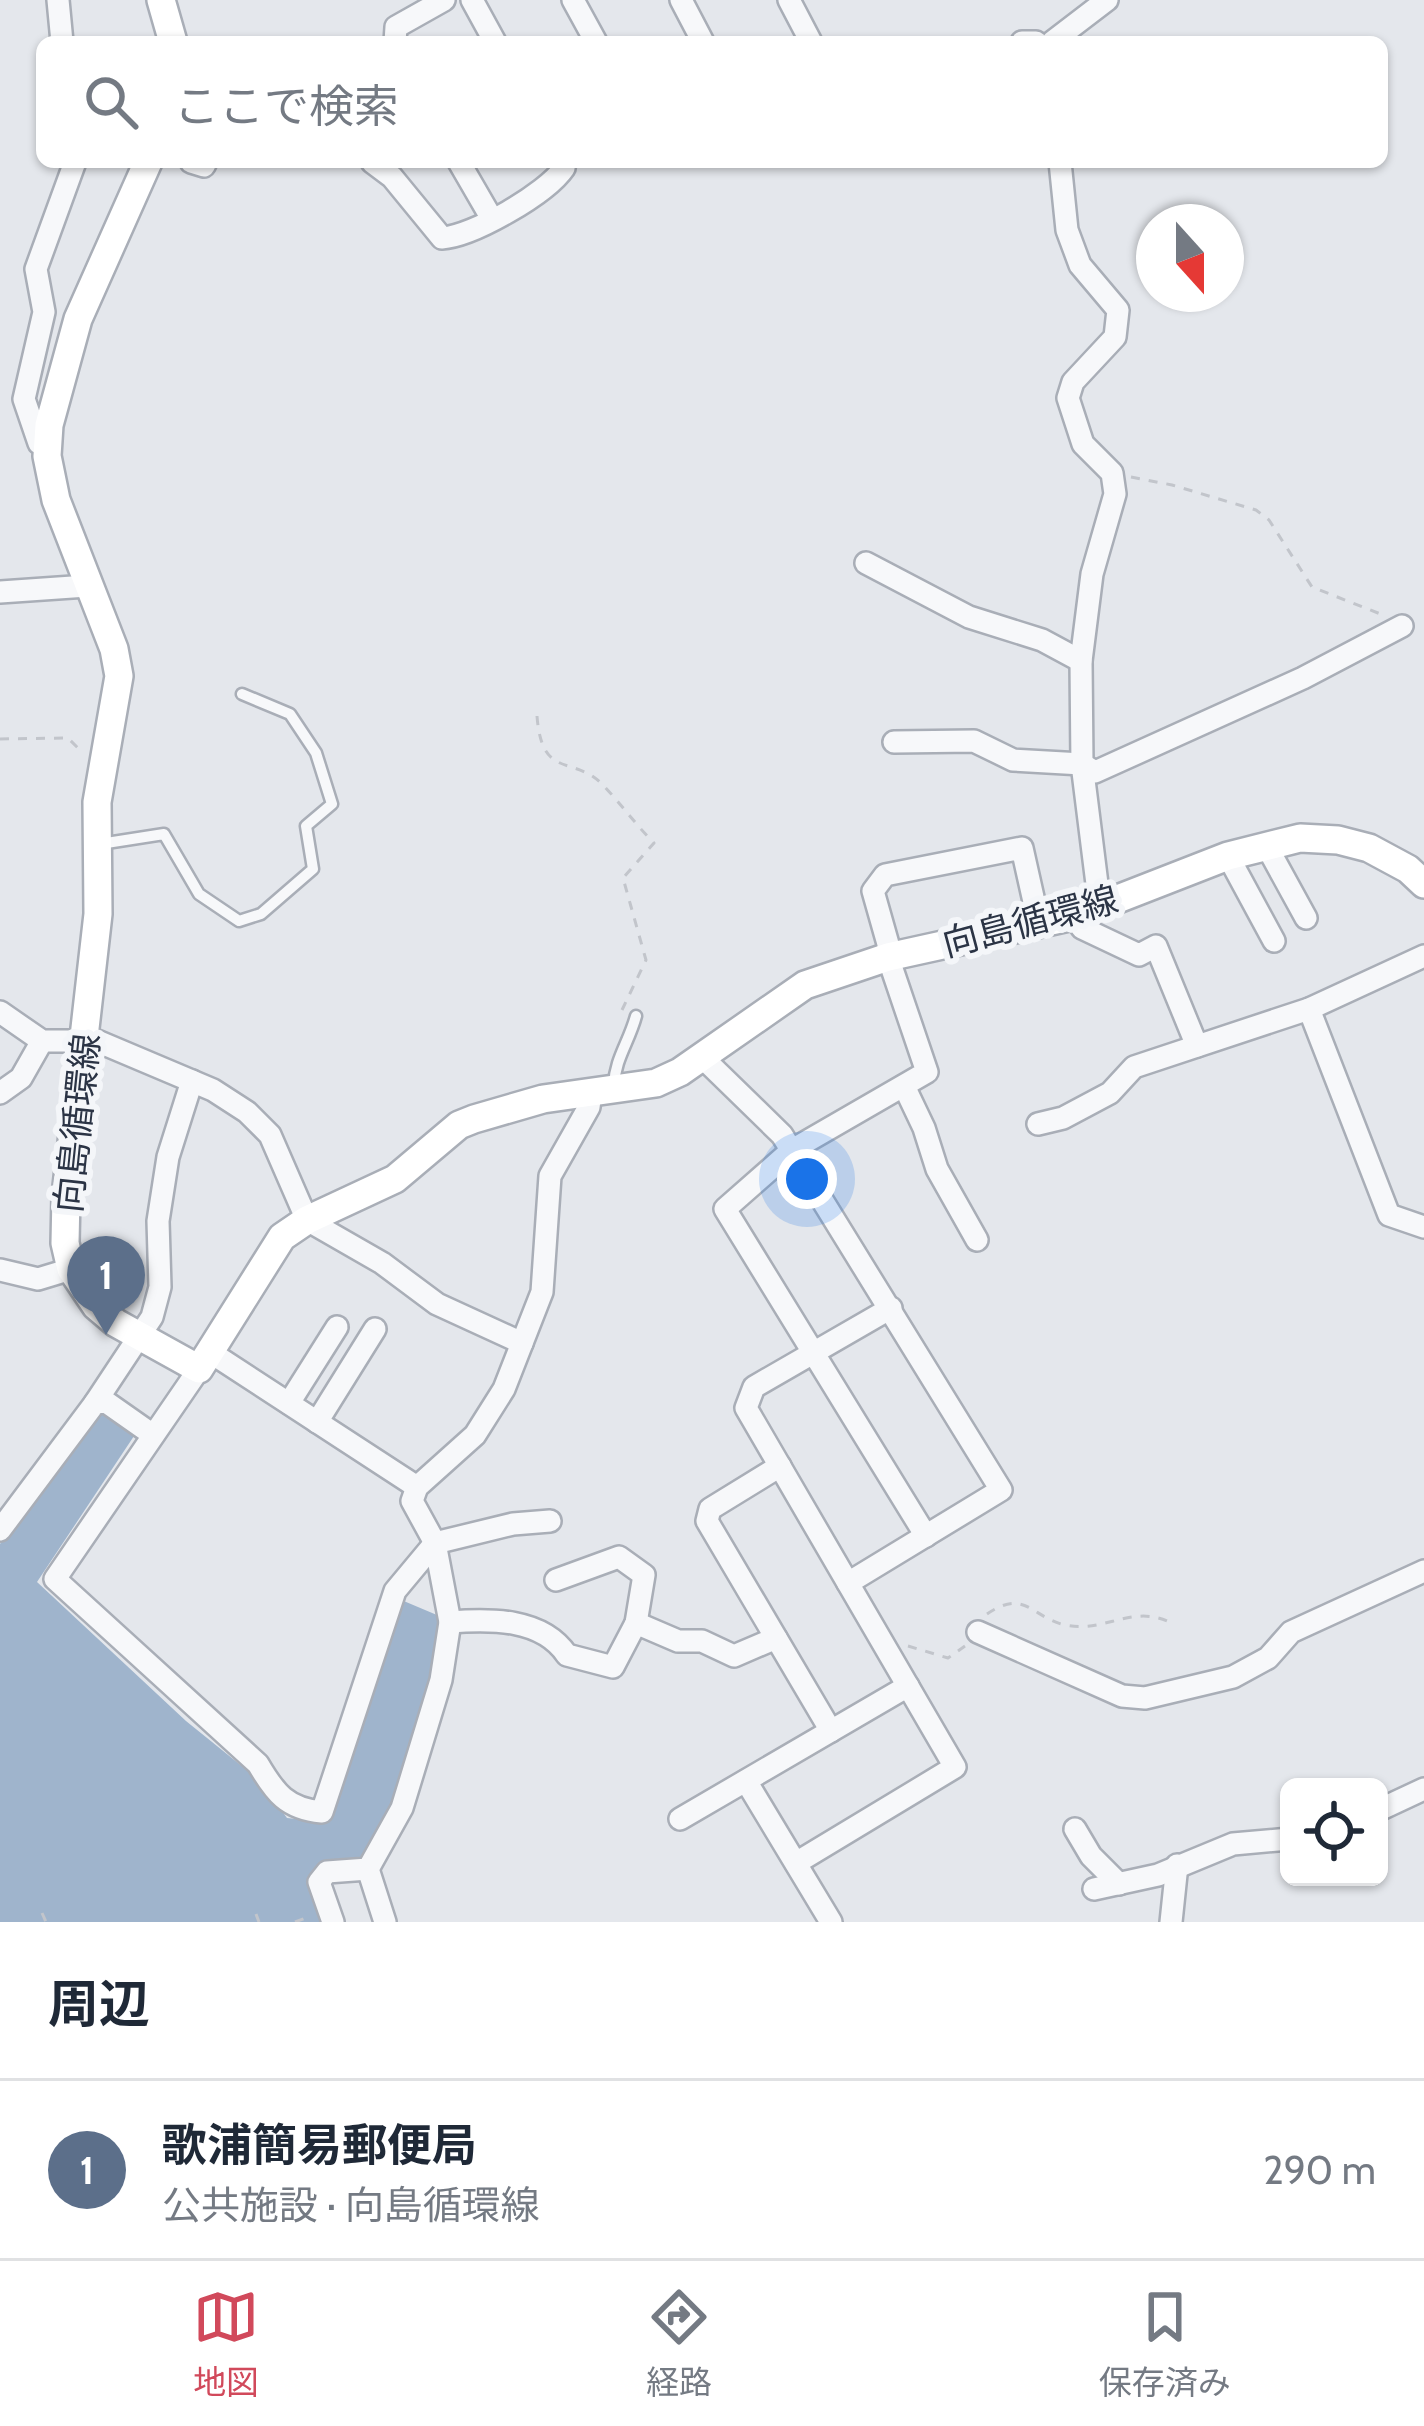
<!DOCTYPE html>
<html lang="ja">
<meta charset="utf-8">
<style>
body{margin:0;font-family:Cabin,"Noto Sans JP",sans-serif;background:#f2f2f3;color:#1f2937}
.controls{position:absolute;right:36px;bottom:36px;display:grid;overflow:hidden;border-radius:18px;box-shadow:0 3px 9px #0004}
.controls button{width:108px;height:108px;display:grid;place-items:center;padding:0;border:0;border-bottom:3px solid #e0e1e3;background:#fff;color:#1f2937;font:60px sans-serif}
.compass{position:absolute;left:1136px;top:204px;width:108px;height:108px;border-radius:50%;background:#fff;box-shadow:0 3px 9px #0004;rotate:159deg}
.you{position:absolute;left:807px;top:1179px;width:42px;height:42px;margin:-30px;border:9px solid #fff;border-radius:50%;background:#1a73e8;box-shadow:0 0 0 18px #1a73e833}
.badge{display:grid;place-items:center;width:78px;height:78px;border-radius:50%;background:#d1495b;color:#fff;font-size:39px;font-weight:700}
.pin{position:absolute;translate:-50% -99px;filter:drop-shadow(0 3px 6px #0008)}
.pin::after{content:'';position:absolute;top:63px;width:42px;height:36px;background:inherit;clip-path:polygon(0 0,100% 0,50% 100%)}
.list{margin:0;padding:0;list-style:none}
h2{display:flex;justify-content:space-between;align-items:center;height:156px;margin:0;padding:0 48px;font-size:51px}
h2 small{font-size:39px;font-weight:400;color:#747a83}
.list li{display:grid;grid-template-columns:78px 1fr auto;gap:36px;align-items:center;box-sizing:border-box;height:180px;padding:0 48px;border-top:3px solid #e0e1e3}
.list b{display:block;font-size:45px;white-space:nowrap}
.list p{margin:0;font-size:39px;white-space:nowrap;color:#747a83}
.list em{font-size:39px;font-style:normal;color:#747a83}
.icon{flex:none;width:66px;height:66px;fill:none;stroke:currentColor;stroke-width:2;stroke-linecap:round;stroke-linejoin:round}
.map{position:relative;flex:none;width:1424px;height:1922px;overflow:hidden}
.search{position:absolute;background:#fff;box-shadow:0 3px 9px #0004;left:36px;right:36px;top:36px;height:132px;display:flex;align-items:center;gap:30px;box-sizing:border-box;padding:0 42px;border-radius:18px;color:#747a83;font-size:45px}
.sheet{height:336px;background:#fff}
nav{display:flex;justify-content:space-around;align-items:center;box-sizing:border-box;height:168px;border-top:3px solid #e0e1e3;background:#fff;font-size:33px;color:#747a83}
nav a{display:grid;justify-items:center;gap:6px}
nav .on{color:#d1495b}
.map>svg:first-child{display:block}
</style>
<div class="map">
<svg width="1424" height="1922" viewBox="0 0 1424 1922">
<rect width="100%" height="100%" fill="#e4e7ec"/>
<!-- water -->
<path fill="#9fb4cc" d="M97,1409L134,1436L37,1582L186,1721L259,1780L287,1818L328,1822L399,1599L444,1618C430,1705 404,1787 362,1864H320L309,1884L322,1922H0V1544Z"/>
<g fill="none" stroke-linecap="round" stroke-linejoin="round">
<defs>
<g id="service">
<polyline points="100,844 164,834 199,894 239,921 261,914 313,869 306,826 332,804 316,753 290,714 242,694"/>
<path d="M614,1085C615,1059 629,1042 636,1016"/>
</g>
<g id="minor">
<polyline points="58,0 62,42"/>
<polyline points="472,0 495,42"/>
<polyline points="573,0 596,42"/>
<polyline points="681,0 703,42"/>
<polyline points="789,0 811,42"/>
<polyline points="395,42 396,27 444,0"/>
<polyline points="1022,42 1036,42"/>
<polyline points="1052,42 1107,0"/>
<polyline points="191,162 204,166 206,162"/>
<path d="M372,162L392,177L442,238C473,236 546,194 564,168L561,162"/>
<polyline points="459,162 492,219"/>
<polyline points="1060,162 1067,230 1080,265 1118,310 1115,337 1073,382 1068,398 1083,444 1112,473 1115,494 1092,574 1081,661 1082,764 1100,908"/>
<polyline points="48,444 39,443 24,399 44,312 36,269 75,162"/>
<polyline points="866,563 969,617 1042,640 1081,661"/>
<polyline points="0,592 87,586"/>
<polyline points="894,742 974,741 1013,760 1082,764 1095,772 1303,678 1402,626"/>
<polyline points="1266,845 1306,918"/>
<polyline points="1228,856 1274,941"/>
<polyline points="1074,916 1082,928 1139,955 1156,946 1197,1046"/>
<polyline points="1309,1009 1389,1215 1424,1227"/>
<polyline points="0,1012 42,1041 97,1041 213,1090 247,1112 270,1135 307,1220 382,1263 437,1304 522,1343"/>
<polyline points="702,1057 782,1135 1001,1490 848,1583"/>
<polyline points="904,1086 924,1128 937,1169 977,1240"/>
<polyline points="0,1093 21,1078 42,1041"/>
<polyline points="1038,1124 1063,1118 1110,1093 1134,1067 1309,1009 1424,956"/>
<polyline points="0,1270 38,1279 71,1269"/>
<polyline points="210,1352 417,1487"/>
<path d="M199,1369L55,1579L258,1764C275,1793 287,1809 322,1812L395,1591L435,1543L513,1524L550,1521"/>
<polyline points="95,1403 152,1317 160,1287 158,1221 168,1157 192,1081"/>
<polyline points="289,1403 337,1327"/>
<polyline points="317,1422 375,1329"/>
<polyline points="780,1466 710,1509 707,1521 831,1731"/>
<polyline points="0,1530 95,1403 106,1402 153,1435"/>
<polyline points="926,1536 725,1209 792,1150 927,1072 888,957 888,944 873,891 885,875 1022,848 1039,924"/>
<path d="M450,1622C491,1619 542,1618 567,1655L613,1667L636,1623L644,1575L619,1557L556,1580"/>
<polyline points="636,1623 678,1641 702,1641 734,1656 776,1638"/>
<polyline points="978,1632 1122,1696 1145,1698 1233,1677 1268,1658 1291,1632 1424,1571"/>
<polyline points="746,1781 831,1922"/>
<polyline points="1379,1810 1424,1789"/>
<polyline points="680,1819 908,1686"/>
<polyline points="1075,1829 1091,1856 1119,1884"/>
<polyline points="796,1863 955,1767 746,1408 754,1387 891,1308"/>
<polyline points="368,1869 385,1922"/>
<polyline points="1094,1889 1158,1875 1233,1844 1289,1839"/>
<polyline points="333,1922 319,1882 327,1872 368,1869 402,1808 441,1680 450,1622 435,1543 412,1501 417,1487 475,1435 504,1389 542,1292 550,1176 589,1107 591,1093"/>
<polyline points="1171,1922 1177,1865"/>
</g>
<g id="secondary">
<polyline points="161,0 173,42"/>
<polyline points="148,162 78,319 49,425 47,456 56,500 114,649 119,676 97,802 98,914 66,1195 65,1243 71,1269 96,1306 116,1323 199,1369 282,1237 307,1220 395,1179 459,1125 474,1119 543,1099 656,1083 680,1072 805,985 888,957 1074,916 1228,856 1300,838 1338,840 1369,848 1408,869 1424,884"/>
</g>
</defs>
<!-- service casing -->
<use href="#service" stroke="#a9aeb7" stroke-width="15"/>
<!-- minor casing -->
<use href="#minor" stroke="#a9aeb7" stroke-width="26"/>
<!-- secondary casing -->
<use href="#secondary" stroke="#a9aeb7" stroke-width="32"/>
<!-- path -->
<g stroke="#c2c5cb" stroke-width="3" stroke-dasharray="9 9" stroke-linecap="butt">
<polyline points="1131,477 1172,485 1256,510 1269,520 1312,587 1383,615"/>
<path d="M537,716C542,781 573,754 603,785C621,804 636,825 654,843L623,878L646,960L622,1010"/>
<polyline points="0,739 68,738 82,752"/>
<path d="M987,1614C1025,1588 1031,1617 1065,1625C1106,1634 1134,1601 1175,1625"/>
<polyline points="908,1646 948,1658 965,1646"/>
<polyline points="42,1913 46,1922"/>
<polyline points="256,1914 259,1922"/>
<polyline points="295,1922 311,1916"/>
</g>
<!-- service -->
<use href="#service" stroke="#f7f8fa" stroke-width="10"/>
<!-- minor -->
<use href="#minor" stroke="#f7f8fa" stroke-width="21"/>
<!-- secondary -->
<use href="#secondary" stroke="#fff" stroke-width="27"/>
</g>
<g text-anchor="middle" stroke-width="12" stroke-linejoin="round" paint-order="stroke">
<!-- street labels -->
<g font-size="36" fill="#2b3445" stroke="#f4f6f9">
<text transform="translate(1030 921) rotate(-15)" y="13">向島循環線</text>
<text transform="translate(77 1123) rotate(-84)" y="13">向島循環線</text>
</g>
</g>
</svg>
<div class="controls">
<button><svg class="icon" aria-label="locate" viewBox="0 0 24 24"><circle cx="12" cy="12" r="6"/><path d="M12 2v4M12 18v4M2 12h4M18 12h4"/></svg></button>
</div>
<svg class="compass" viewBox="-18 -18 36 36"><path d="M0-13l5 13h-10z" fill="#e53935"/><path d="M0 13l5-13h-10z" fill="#747a83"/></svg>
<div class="you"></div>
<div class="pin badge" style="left:106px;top:1335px;background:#5c6f8a">1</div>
<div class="search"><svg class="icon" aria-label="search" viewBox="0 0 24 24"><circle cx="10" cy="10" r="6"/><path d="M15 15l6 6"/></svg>ここで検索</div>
</div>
<section class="sheet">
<h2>周辺<small></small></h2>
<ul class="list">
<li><span class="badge" style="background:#5c6f8a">1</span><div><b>歌浦簡易郵便局</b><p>公共施設 · 向島循環線</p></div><em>290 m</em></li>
</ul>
</section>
<nav>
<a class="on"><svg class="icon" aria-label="map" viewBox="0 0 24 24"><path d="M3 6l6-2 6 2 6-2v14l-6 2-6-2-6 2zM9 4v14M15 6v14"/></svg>地図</a>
<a><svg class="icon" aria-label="directions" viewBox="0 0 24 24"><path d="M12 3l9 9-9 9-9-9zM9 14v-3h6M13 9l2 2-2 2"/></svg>経路</a>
<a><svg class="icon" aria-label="saved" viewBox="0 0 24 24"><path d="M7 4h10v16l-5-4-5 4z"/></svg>保存済み</a>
</nav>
